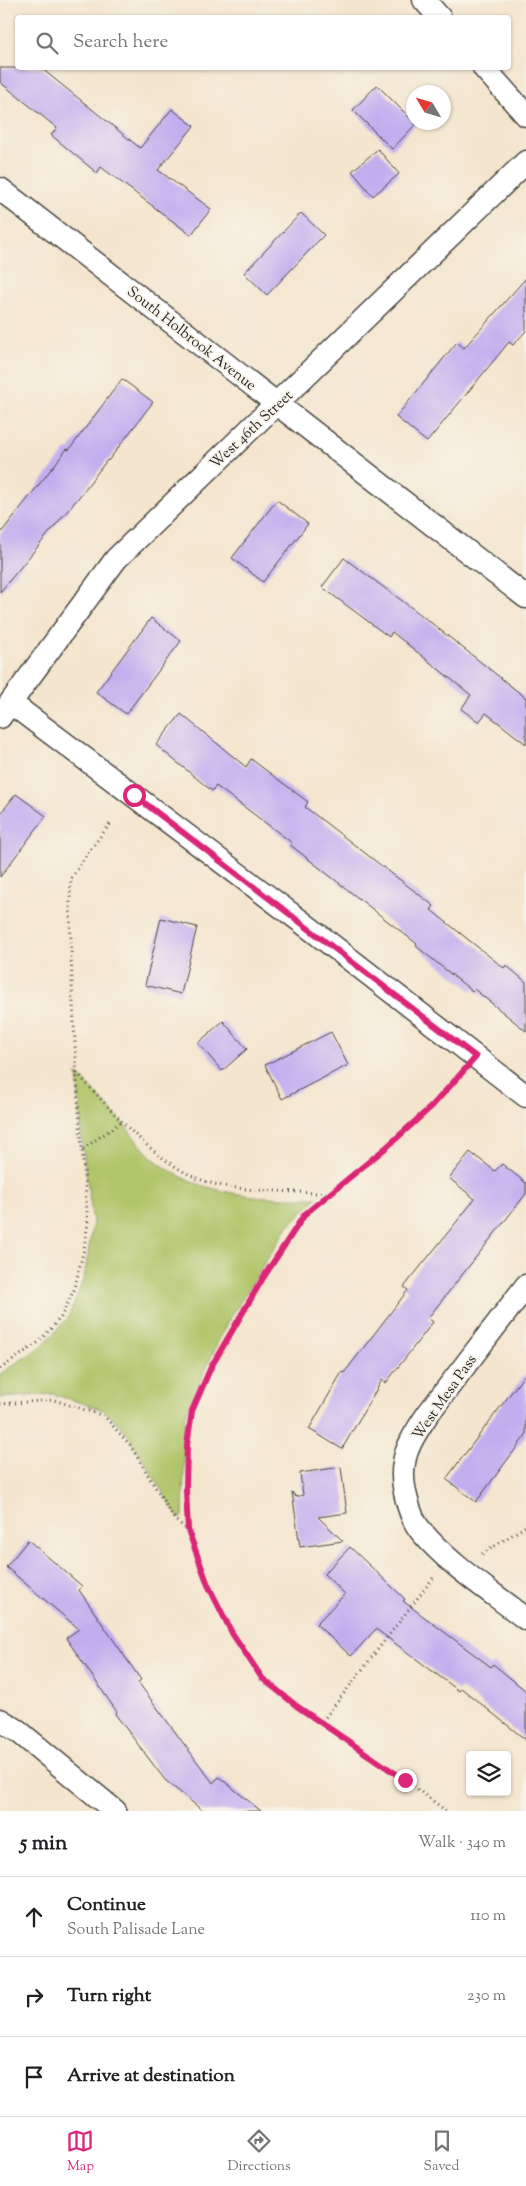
<!DOCTYPE html>
<meta charset="utf-8">
<style>
body{margin:0;font-family:"Sorts Mill Goudy",serif;background:#f6f6f6;color:#202124}
.controls{position:absolute;right:15px;bottom:15px;display:grid;overflow:hidden;border-radius:5px;box-shadow:0 1px 4px #0004}
.controls button{width:45px;height:45px;display:grid;place-items:center;padding:0;border:0;border-bottom:1px solid #e0e0e0;background:#fff;color:#202124;font:25px sans-serif}
.compass{position:absolute;left:406px;top:85px;width:45px;height:45px;border-radius:50%;background:#fff;box-shadow:0 1px 4px #0004;rotate:308deg}
.stop{position:absolute;width:15px;height:15px;margin:-11px;border:4px solid #db2777;border-radius:50%;background:#fff}
.stop.end{background:#db2777;border-color:#fff;box-shadow:0 1px 5px #0008}
.list{margin:0;padding:0;list-style:none}
h2{display:flex;justify-content:space-between;align-items:center;height:65px;margin:0;padding:0 20px;font-size:21px}
h2 small{font-size:16px;font-weight:400;color:#757577}
.list li{display:grid;grid-template-columns:32px 1fr auto;gap:15px;align-items:center;box-sizing:border-box;height:80px;padding:0 20px;border-top:1px solid #e0e0e0}
.list b{display:block;font-size:19px;white-space:nowrap}
.list p{margin:0;font-size:16px;white-space:nowrap;color:#757577}
.list em{font-size:16px;font-style:normal;color:#757577}
.icon{flex:none;width:28px;height:28px;fill:none;stroke:currentColor;stroke-width:2;stroke-linecap:round;stroke-linejoin:round}
.map{position:relative;flex:none;width:526px;height:1811px;overflow:hidden}
.search{position:absolute;background:#fff;box-shadow:0 1px 4px #0004;left:15px;right:15px;top:15px;height:55px;display:flex;align-items:center;gap:12px;box-sizing:border-box;padding:0 18px;border-radius:5px;color:#757577;font-size:19px}
.sheet{height:305px;background:#fff}
nav{display:flex;justify-content:space-around;align-items:center;box-sizing:border-box;height:70px;border-top:1px solid #e0e0e0;background:#fff;font-size:14px;color:#757577}
nav a{display:grid;justify-items:center;gap:2px}
nav .on{color:#db2777}
.map>svg:first-child{display:block}
</style>
<div class="map">
<svg width="526" height="1811" viewBox="0 0 526 1811">
<rect width="100%" height="100%" fill="#f7f3e8"/>
<filter id="ink" filterUnits="userSpaceOnUse"><feTurbulence type="fractalNoise" baseFrequency=".02" numOctaves="2"/><feDisplacementMap in="SourceGraphic" scale="10" xChannelSelector="R" yChannelSelector="G"/><feConvolveMatrix kernelMatrix="1 2 1 2 8 2 1 2 1" color-interpolation-filters="sRGB"/></filter>
<filter id="wash" filterUnits="userSpaceOnUse"><feTurbulence type="fractalNoise" baseFrequency=".0096" numOctaves="4" result="noise"/><feDisplacementMap in="SourceGraphic" scale="20" xChannelSelector="R" yChannelSelector="G"/><feGaussianBlur stdDeviation="1.12" result="paint"/><feColorMatrix in="noise" values="0 0 0 0 0 0 0 0 0 0 0 0 0 0 0 0 0 1.4 0 .05"/><feComposite in="paint" operator="in"/></filter>
<g filter="url(#wash)">
<rect width="100%" height="100%" fill="#f4e5ce"/>
<!-- green -->
<path fill="#b0c569" stroke="#6e784a" d="M77,1073C92,1089 107,1105 121,1121C134,1136 144,1152 160,1164C204,1196 264,1199 317,1198L288,1226L226,1325L185,1414L183,1516L179,1519L127,1433L104,1410L53,1394L0,1398V1374L42,1346L68,1318L84,1278L93,1223L83,1150Z"/>
<g id="blocks">
<!-- building -->
<g fill="#c2aeef">
<polygon points="0,68 41,68 140,148 172,109 194,126 158,170 211,209 191,235 101,167 97,173 51,135 57,128 0,82"/>
<polygon points="377,85 416,124 392,149 353,110"/>
<polygon points="378,149 399,174 373,196 352,171"/>
<polygon points="301,213 324,235 267,295 244,273"/>
<polygon points="526,278 526,331 513,345 509,342 427,442 396,417 457,342 464,348"/>
<polygon points="122,379 153,402 108,461 107,460 79,497 0,592 0,534 67,449 69,450"/>
<polygon points="277,500 308,524 263,582 232,558"/>
<polygon points="344,558 420,614 526,698 526,744 486,713 479,722 461,709 471,695 392,632 389,637 322,587"/>
<polygon points="151,618 181,641 126,714 96,692"/>
<polygon points="181,714 246,767 251,759 308,802 305,807 434,906 431,910 504,968 506,965 526,982 526,1031 474,989 472,991 416,946 417,944 289,844 291,842 216,786 212,791 156,745"/>
<polygon points="16,794 46,816 0,877 0,814"/>
<polygon points="161,918 197,927 181,994 145,985"/>
<polygon points="223,1021 247,1049 222,1071 198,1043"/>
<polygon points="331,1032 348,1065 282,1099 265,1065"/>
<polygon points="470,1152 495,1171 502,1164 526,1183 526,1194 428,1318 433,1322 386,1383 382,1380 342,1449 309,1429 342,1372 344,1373 408,1290 404,1287 475,1199 449,1178"/>
<polygon points="526,1373 526,1435 476,1502 446,1479"/>
<polygon points="341,1467 347,1513 318,1517 343,1541 300,1547 292,1492 296,1497 303,1495 300,1473"/>
<polygon points="28,1540 82,1586 79,1590 141,1680 138,1682 213,1783 219,1777 261,1811 203,1811 165,1780 115,1714 117,1712 66,1638 79,1629 6,1567"/>
<polygon points="350,1547 405,1599 403,1601 491,1667 493,1664 526,1691 526,1740 461,1688 459,1691 376,1629 351,1656 316,1624 345,1594 324,1574"/>
</g>
</g>
</g>
<g filter="url(#ink)">
<use href="#blocks" fill-opacity="0" stroke="#494743" stroke-width="1"/>
<g fill="none" stroke-linecap="round" stroke-linejoin="round">
<defs>
<g id="street">
<polyline points="424,0 440,18"/>
<polyline points="484,68 526,115"/>
<polyline points="0,189 526,597"/>
<polyline points="11,703 307,926 526,1096"/>
<polyline points="0,717 116,559 526,162"/>
<path d="M526,1286L427,1415C418,1429 406,1446 404,1463C400,1482 409,1517 421,1531C449,1565 492,1592 526,1619"/>
<polyline points="0,1720 18,1731 115,1811"/>
</g>
</defs>
<!-- street casing -->
<use href="#street" stroke="#494743" stroke-width="25"/>
<!-- path -->
<g stroke="#494743" stroke-width="3" stroke-dasharray="1 4" stroke-linecap="butt">
<path d="M77,1073C114,1113 163,1174 219,1185C254,1192 293,1191 329,1194"/>
<polyline points="83,1149 121,1122"/>
<polyline points="0,1369 39,1342 61,1317 74,1290 84,1249 88,1223 78,1100 72,985 70,903 71,879 87,854 110,824"/>
<polyline points="0,1404 54,1400 104,1416 130,1445 175,1520 189,1531 208,1585 232,1633 263,1678 298,1707 321,1723"/>
<polyline points="189,1531 185,1490 187,1445 192,1411 211,1367 240,1315 305,1215 388,1146 432,1106 460,1074"/>
<polyline points="482,1554 526,1526"/>
<polyline points="433,1578 321,1723 405,1780 446,1811"/>
</g>
<!-- street -->
<use href="#street" stroke="#fff" stroke-width="22"/>
</g>
</g>
<g fill="none" stroke-linecap="round" stroke-linejoin="round" filter="url(#ink)">
<!-- route -->
<polyline stroke="#db2777" stroke-width="6" points="134,795 476,1057 432,1106 388,1146 305,1214 263,1278 211,1367 192,1411 187,1445 186,1490 188,1530 208,1585 232,1633 262,1678 298,1707 405,1780"/>
</g>
<g text-anchor="middle" stroke-width="4" stroke-linejoin="round" paint-order="stroke">
<!-- street labels -->
<g font-size="15" fill="#2b2b2b" stroke="#f7f3e8">
<text transform="translate(192 338) rotate(38)" y="5">South Holbrook Avenue</text>
<text transform="translate(251 429) rotate(-43)" y="5">West 46th Street</text>
<text transform="translate(444 1397) rotate(-55)" y="5">West Mesa Pass</text>
</g>
</g>
</svg>
<div class="controls">
<button><svg class="icon" aria-label="layers" viewBox="0 0 24 24"><path d="M12 4l9 5-9 5-9-5zM3 14l9 5 9-5"/></svg></button>
</div>
<svg class="compass" viewBox="-18 -18 36 36"><path d="M0-13l5 13h-10z" fill="#e53935"/><path d="M0 13l5-13h-10z" fill="#757577"/></svg>
<div class="stop" style="left:134px;top:795px"></div>
<div class="stop end" style="left:405px;top:1780px"></div>
<div class="search"><svg class="icon" aria-label="search" viewBox="0 0 24 24"><circle cx="10" cy="10" r="6"/><path d="M15 15l6 6"/></svg>Search here</div>
</div>
<section class="sheet">
<h2>5 min<small>Walk · 340 m</small></h2>
<ul class="list">
<li><svg class="icon" aria-label="ahead" viewBox="0 0 24 24"><path d="M12 20V5M6 11l6-6 6 6"/></svg><div><b>Continue</b><p>South Palisade Lane</p></div><em>110 m</em></li>
<li><svg class="icon" aria-label="right" viewBox="0 0 24 24"><path d="M7 20v-9h11M14 6l5 5-5 5"/></svg><div><b>Turn right</b></div><em>230 m</em></li>
<li><svg class="icon" aria-label="arrive" viewBox="0 0 24 24"><path d="M6 21V4h12l-3 4 3 4H6"/></svg><div><b>Arrive at destination</b></div></li>
</ul>
</section>
<nav>
<a class="on"><svg class="icon" aria-label="map" viewBox="0 0 24 24"><path d="M3 6l6-2 6 2 6-2v14l-6 2-6-2-6 2zM9 4v14M15 6v14"/></svg>Map</a>
<a><svg class="icon" aria-label="directions" viewBox="0 0 24 24"><path d="M12 3l9 9-9 9-9-9zM9 14v-3h6M13 9l2 2-2 2"/></svg>Directions</a>
<a><svg class="icon" aria-label="saved" viewBox="0 0 24 24"><path d="M7 4h10v16l-5-4-5 4z"/></svg>Saved</a>
</nav>
